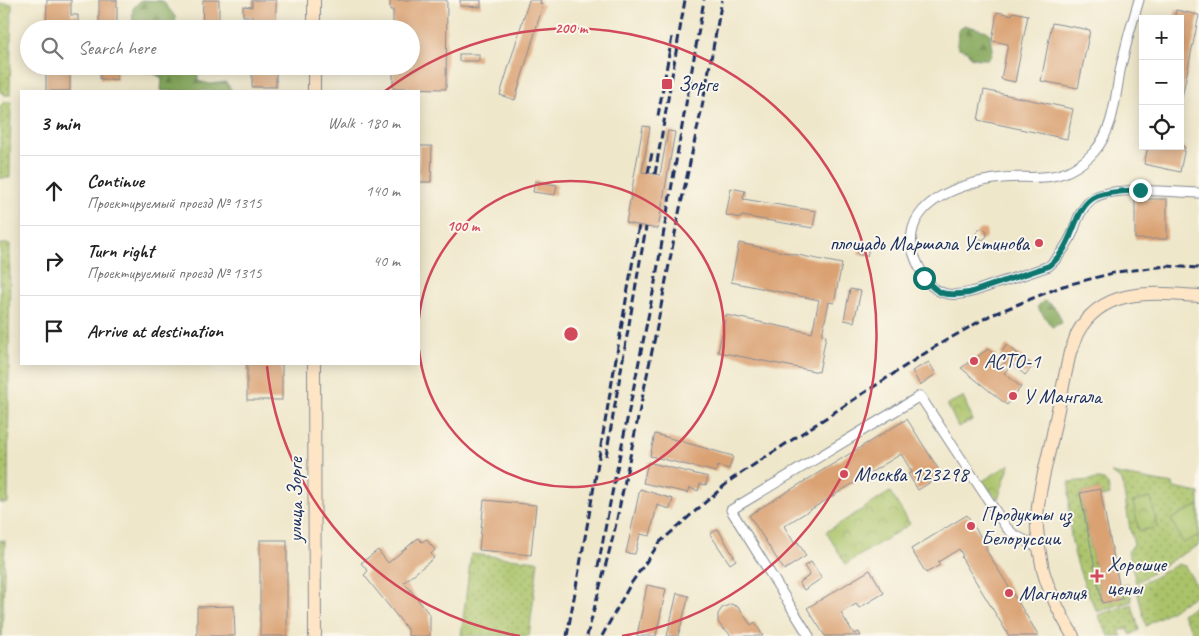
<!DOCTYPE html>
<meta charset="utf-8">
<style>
body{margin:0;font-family:Caveat,sans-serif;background:#f6f6f6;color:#222}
.controls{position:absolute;right:15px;top:15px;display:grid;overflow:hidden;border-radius:0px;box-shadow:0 2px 12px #0003}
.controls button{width:45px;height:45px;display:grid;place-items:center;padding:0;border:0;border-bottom:1px solid #e0e0e0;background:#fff;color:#222;font:25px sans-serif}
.stop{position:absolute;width:15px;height:15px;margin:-11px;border:4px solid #0f766e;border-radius:50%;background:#fff}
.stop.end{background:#0f766e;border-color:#fff;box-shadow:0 1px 5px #0008}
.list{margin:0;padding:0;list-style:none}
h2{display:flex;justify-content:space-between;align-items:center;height:65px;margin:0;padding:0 20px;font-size:21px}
h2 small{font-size:16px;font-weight:400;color:#767676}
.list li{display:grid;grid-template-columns:32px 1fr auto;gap:15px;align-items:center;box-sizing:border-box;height:70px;padding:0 20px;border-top:1px solid #e0e0e0}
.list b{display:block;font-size:19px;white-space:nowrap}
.list p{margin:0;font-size:16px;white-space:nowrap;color:#767676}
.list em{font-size:16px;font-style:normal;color:#767676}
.icon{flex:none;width:28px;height:28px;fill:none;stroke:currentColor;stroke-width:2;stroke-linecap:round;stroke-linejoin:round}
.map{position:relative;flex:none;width:1199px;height:636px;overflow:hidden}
.search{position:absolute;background:#fff;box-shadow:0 2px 12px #0003;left:20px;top:20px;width:400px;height:55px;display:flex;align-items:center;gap:12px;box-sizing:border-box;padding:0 18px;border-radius:28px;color:#767676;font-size:19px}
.panel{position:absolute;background:#fff;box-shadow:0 2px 12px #0003;left:20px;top:90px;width:400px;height:275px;border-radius:0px}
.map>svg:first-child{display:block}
</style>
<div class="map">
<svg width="1199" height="636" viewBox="0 0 1199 636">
<defs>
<pattern id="grass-dots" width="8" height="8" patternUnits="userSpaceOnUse" patternTransform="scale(1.25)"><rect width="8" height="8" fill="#aac369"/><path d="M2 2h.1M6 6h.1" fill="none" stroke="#8a9f5a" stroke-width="1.8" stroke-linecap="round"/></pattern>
<pattern id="forest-firs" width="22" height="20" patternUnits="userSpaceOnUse" patternTransform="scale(1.25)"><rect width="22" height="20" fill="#87a95d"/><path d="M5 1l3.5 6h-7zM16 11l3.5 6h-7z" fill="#6e8a50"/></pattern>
<pattern id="park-crowns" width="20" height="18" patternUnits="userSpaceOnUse" patternTransform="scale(1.25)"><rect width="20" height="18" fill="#aac369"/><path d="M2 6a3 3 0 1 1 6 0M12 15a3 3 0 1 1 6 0" fill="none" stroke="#8a9f5a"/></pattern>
</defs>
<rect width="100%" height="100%" fill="#fbf7ec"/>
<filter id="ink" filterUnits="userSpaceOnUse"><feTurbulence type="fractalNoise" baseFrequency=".02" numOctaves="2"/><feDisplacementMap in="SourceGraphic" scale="10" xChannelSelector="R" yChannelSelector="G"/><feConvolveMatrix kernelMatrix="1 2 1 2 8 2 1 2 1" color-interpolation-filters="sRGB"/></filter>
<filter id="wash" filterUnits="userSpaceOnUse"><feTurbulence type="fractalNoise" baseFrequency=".0096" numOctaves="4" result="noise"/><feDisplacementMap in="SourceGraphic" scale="20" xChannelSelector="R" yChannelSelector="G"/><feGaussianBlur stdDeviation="1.12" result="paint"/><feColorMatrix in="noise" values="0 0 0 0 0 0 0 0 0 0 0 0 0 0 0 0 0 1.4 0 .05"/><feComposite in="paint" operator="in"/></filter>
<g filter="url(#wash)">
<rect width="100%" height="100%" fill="#efe7ca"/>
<!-- grass -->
<g fill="url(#grass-dots)" stroke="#627964">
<polygon points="0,4 12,4 10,95 5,95 0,92"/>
<polygon points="4,102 11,102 10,178 0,178 0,106"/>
<polygon points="0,244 10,244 8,503 0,503"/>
<polygon points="1111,473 1173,484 1174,488 1199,493 1199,545 1174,559 1136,583 1128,552 1134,544 1130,529 1122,481 1119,478"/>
<path d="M1099,479L1104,480L1108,485L1110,495L1101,497L1099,489L1080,493L1102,602L1119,586L1128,584L1132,601L1097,612C1085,588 1075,563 1071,536C1068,518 1070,499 1069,482Z"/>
<polygon points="0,540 5,541 2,636 0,636"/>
<polygon points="471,554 538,561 529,636 461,636"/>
<polygon points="1178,564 1185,566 1198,588 1196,595 1146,626 1136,587"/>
<polygon points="1132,604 1139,630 1131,635 1127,628 1119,631 1122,636 1109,636 1098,615"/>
<polygon points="1199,604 1199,636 1195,636 1182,614"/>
</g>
<!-- forest -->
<g fill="url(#forest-firs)" stroke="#516c5e">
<polygon points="141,0 163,1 176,18 173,29 132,29 133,8"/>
<polygon points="964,25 987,31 990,34 992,49 991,56 988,59 978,59 970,57 967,51 959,48 957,45 958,31"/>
<polygon points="134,66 198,66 198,81 210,84 226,82 232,91 161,91 162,78 153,73 134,70"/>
<path d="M1043,301C1054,303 1059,312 1062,323L1052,327L1037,307Z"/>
</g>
<!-- park -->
<g fill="url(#park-crowns)" stroke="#627964">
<polygon points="963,397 973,420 958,427 947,404"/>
<polygon points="1010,464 998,499 981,482"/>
<polygon points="890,492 910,524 846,564 826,532"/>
<polygon points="1151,498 1157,527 1139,531 1133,502"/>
</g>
<!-- pitch -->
<polygon fill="#aac369" stroke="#627964" points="1199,505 1199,535 1183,543 1171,519"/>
<g id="blocks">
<!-- building -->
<g fill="#daa273">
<polygon points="47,0 71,0 71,15 78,15 78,25 71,25 71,29 46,29"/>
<rect x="99" y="0" width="18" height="29"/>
<polygon points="203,0 219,0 219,24 252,24 252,16 243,16 243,6 252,7 252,0 276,0 276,29 202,29"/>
<polygon points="390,0 447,0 446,89 393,88 393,66 411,66 411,29 393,29 393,10 390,10"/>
<polygon points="460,0 481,0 481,7 460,6"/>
<polygon points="529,0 541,0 540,4 543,5 515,100 500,95"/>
<polygon points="1176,10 1199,15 1181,102 1180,19 1174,19"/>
<polygon points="997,12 1012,15 1013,12 1028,15 1015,82 1001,79 1008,44 992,41"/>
<polygon points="1052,23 1090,30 1078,88 1041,81"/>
<rect x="459" y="54" width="20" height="7"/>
<rect x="46" y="66" width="24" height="25"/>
<polygon points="100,66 117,66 117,80 100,79"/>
<rect x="201" y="66" width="17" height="6"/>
<rect x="252" y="66" width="24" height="21"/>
<polygon points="984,90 1073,109 1067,139 978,120"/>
<polygon points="643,126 650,127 642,172 660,175 668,131 675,132 658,229 626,223"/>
<polygon points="419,146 432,146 431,182 419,182"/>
<polygon points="1148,146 1180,146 1185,147 1180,172 1144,164"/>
<polygon points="535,181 557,185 555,195 533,192"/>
<polygon points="731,188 745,191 743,199 816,211 813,228 742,216 741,218 726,215"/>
<rect x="1135" y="199" width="32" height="40"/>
<polygon points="980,229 986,230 987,236 983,240 977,238 976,233"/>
<polygon points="860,242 870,244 867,256 858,254"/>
<polygon points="739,243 842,264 834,303 829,302 822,335 826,336 819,372 718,352 726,315 812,333 819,300 731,282"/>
<polygon points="850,289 861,291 854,322 844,320"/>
<polygon points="1007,345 1033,366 1025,375 1012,364 1004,373 1021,387 1007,405 961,368 988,349 996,356 994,365 999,369 1007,360 1000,354"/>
<polygon points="929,362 936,374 920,385 912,371"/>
<rect x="247" y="364" width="35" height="36"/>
<polygon points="907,419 942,475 918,490 908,474 912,472 901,454 784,526 795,544 798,542 806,556 784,570 749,515"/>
<polygon points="655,434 733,456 729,469 718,466 716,472 650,456"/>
<polygon points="648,462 708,477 706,485 700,484 698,491 690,488 688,493 643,483"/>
<polygon points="640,489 673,499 670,509 657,505 650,536 640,534 635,554 626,553"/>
<polygon points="1100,489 1122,599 1102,603 1080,493"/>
<polygon points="484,500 536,505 531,555 479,550"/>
<polygon points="967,515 987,547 985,548 1039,636 1009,636 961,557 963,556 959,549 938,562 940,565 926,573 911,549"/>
<polygon points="718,529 736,560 730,564 710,534"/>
<polygon points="418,538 422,542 426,539 435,550 431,554 434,558 404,582 430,615 430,636 408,636 408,630 364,575 368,571 361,563 378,550 388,563"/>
<rect x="260" y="540" width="27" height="96"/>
<polygon points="811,562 822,578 804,590 799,583 810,575 804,566"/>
<polygon points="870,570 884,593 859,608 856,604 841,613 854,634 859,632 861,636 825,636 807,608"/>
<polygon points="647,585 666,589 656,636 637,636"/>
<polygon points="677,593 689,596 678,636 667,636"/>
<polygon points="731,604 738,607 751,625 755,622 763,636 731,636 726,630 723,629 718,622 718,614 722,608"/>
<polygon points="234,606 235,636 197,636 197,607"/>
</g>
</g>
</g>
<g filter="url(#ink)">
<use href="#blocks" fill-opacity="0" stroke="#858b94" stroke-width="1"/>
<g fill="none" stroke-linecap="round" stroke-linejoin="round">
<defs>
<g id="street">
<path d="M1139,0C1132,22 1126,44 1121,66C1115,95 1115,128 1094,152C1084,163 1068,174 1052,176C1036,179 1019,176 1003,178C965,182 905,200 912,248C914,257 918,265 922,273C940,307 969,293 998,283C1015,278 1032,272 1049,266C1060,256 1067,246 1073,232C1075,226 1077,220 1080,214C1084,207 1088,201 1095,197C1117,186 1174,192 1199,193"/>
<polyline points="809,636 731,510 920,396 1006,527 1013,534 1039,548"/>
</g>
<g id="secondary">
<polyline points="314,29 314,0"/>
<polyline points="314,91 314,66"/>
<polyline points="314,364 315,636"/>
<path d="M1073,636C1061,615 1049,593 1043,570C1040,556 1038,542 1037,528C1036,499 1046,466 1052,438C1058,409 1064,380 1070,352C1073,346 1075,339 1077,334C1102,286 1154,293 1199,296"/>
</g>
</defs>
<!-- street casing -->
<use href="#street" stroke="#858b94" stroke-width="11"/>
<!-- secondary casing -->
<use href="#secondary" stroke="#858b94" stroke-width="14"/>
<!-- street -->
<use href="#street" stroke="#fff" stroke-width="9"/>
<!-- secondary -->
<use href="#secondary" stroke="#fde5c5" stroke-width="12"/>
<!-- rail -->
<g stroke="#1b2f5e" stroke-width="3" stroke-dasharray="8 4" stroke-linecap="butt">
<polyline points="658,116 672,37"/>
<polyline points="648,173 652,153"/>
<polyline points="655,174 685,0"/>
<polyline points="606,456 646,227"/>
<polyline points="598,567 609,508 654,288 704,0"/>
<polyline points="567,636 588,521 639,225"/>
<polyline points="587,636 614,533 656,332 679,213 702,107 722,0"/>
<polyline points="602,636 630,585 660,542 732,479 933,348 989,316 1063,286 1117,272 1167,266 1199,268"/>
</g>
</g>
</g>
<g fill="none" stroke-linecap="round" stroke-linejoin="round" filter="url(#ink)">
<!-- route -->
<path stroke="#0f766e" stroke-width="6" d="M924,278C939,296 946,296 969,293L1049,266C1056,260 1062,254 1066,245C1075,229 1078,204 1097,196C1111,191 1126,191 1140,190"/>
</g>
<!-- distance rings -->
<g fill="none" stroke="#d1495b" stroke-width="2.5">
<path d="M419 318A153 153 0 1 1 419 350"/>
<path d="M520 636A306 306 0 0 1 267 366M385 91A306 306 0 1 1 622 636"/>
</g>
<!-- markers -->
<g fill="#d1495b" stroke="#fbf7ec" stroke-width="2">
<rect x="661" y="78" width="12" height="12" rx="2.5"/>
<circle cx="1039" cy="243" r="5"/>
<circle cx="974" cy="361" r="5"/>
<circle cx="1013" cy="396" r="5"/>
<circle cx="844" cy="474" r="5"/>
<circle cx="971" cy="526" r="5"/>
<path d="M1094.5 568.5h5v5h5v5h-5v5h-5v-5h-5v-5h5z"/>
<circle cx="1009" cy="593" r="5"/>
</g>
<g text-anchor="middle" stroke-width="4" stroke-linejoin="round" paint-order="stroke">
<!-- poi labels -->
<g font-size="21" fill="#1b2f5e" stroke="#fbf7ec" text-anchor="start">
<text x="678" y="91">Зорге</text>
<text x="1029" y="250" text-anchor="end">площадь Маршала Устинова</text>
<text x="984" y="368">АСТО-1</text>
<text x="1023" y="403">У Мангала</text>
<text x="854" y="481">Москва 123298</text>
<text x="981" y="521">Продукты из<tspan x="981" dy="24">Белоруссии</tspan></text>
<text x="1107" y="571">Хорошие<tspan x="1107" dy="24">цены</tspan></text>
<text x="1019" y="600">Магнолия</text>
</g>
<!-- street labels -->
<g font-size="21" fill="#1b2f5e" stroke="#fbf7ec">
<text transform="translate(295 500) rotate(-90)" y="7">улица Зорге</text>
</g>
</g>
<circle cx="571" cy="334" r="8" fill="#d1495b" stroke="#fbf7ec" stroke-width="2.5"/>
<g font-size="15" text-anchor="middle" font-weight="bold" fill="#d1495b" stroke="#fbf7ec" stroke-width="4" stroke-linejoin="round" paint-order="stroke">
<text x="571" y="33">200 m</text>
<text x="463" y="231">100 m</text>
</g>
</svg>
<div class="controls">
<button>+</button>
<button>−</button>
<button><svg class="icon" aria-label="locate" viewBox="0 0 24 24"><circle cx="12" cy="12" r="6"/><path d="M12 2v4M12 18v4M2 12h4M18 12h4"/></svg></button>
</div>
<div class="stop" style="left:924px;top:278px"></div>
<div class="stop end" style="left:1140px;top:190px"></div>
<div class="search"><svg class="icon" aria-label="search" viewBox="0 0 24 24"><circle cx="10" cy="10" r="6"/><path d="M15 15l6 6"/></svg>Search here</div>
<section class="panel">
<h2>3 min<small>Walk · 180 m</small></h2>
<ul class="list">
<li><svg class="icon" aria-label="ahead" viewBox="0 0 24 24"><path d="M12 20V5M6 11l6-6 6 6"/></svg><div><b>Continue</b><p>Проектируемый проезд № 1315</p></div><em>140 m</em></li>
<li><svg class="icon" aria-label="right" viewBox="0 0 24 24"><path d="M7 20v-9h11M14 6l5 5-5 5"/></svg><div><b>Turn right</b><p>Проектируемый проезд № 1315</p></div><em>40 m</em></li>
<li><svg class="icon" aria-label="arrive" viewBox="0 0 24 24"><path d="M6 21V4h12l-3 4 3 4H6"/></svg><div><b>Arrive at destination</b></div></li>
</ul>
</section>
</div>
